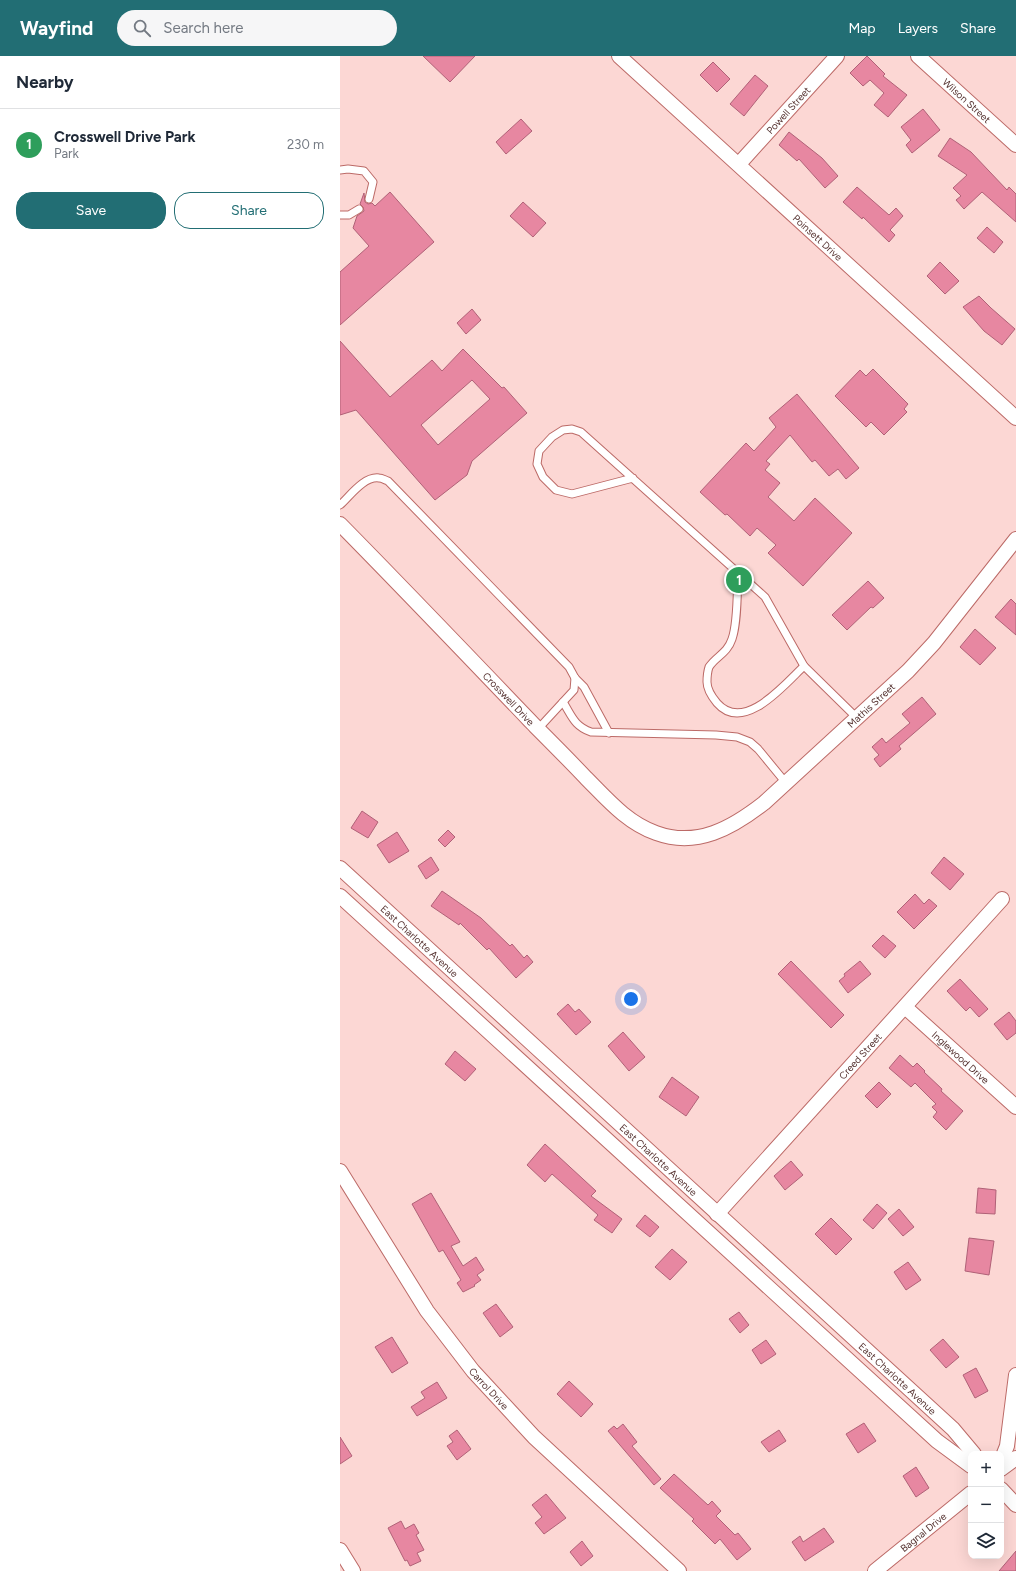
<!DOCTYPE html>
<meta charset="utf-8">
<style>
body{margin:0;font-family:Figtree,sans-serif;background:#f6f6f7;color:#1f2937}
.controls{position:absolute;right:12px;bottom:12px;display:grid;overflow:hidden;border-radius:8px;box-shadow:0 4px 16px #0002}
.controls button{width:36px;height:36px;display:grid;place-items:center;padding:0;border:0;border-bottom:1px solid #e0e1e3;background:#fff;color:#1f2937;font:20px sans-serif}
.you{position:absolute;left:291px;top:943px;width:14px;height:14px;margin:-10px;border:3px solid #fff;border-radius:50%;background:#1a73e8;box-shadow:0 0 0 6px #1a73e833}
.badge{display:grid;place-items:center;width:26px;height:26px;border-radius:50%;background:#226e74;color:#fff;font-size:13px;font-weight:700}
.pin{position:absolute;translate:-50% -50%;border:2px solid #fff;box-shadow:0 1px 4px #0006}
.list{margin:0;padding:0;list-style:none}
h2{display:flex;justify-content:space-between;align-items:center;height:52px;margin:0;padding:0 16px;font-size:17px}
h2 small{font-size:13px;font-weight:400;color:#747a83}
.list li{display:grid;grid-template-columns:26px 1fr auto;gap:12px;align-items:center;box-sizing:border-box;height:72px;padding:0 16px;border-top:1px solid #e0e1e3}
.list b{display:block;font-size:15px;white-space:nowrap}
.list p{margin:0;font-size:13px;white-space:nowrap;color:#747a83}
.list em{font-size:13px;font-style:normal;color:#747a83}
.actions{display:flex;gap:8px;padding:12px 16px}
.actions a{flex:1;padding:9px 0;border:1px solid #226e74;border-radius:16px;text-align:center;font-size:14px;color:#226e74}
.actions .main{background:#226e74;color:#fff}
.icon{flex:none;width:22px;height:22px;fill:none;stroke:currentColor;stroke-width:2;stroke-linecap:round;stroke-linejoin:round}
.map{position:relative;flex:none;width:676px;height:1515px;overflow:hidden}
header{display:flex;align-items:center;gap:24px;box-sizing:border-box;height:56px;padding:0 20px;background:#226e74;color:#fff}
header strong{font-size:19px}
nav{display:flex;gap:22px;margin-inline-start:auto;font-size:14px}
.search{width:280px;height:36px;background:#f6f6f7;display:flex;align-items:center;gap:10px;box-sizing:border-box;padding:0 14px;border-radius:22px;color:#747a83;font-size:15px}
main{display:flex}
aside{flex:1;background:#fff}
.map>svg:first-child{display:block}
</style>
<header>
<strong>Wayfind</strong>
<div class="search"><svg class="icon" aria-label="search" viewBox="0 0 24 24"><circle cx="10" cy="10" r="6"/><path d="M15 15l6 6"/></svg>Search here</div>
<nav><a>Map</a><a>Layers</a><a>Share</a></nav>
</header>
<main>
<aside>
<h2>Nearby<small></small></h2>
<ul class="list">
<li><span class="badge" style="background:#2e9e5b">1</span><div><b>Crosswell Drive Park</b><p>Park</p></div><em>230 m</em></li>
</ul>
<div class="actions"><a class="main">Save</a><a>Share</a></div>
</aside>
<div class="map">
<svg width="676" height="1515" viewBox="0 0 676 1515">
<rect width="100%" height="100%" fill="#fcd7d4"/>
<!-- building -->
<g fill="#e787a1" stroke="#b06177" fill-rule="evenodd">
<polygon points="83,0 135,0 110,26"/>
<polygon points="527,0 545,18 543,20 567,39 548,61 534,49 544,37 530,24 523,30 510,17"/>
<polygon points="373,6 390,23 377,36 360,19"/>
<polygon points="415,19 428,30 404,60 390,48"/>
<polygon points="583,53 600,74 572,97 566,89 571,84 561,71"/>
<polygon points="181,63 192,75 166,98 156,86"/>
<polygon points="449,76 482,102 498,120 485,132 459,103 457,105 439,89"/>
<polygon points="610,82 631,96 667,134 669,131 676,138 676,166 642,136 624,153 616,144 621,140 613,132 627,119 598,100"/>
<polygon points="517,131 549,159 556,152 563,160 550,174 555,179 549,186 523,161 522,163 503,146"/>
<polygon points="50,136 94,186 0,269 0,216 29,190 13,172 17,160 24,155 23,151 20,148 24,137 25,146 28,148 32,147 35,150"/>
<polygon points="183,146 206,167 193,181 170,160"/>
<polygon points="647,171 663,186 654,197 637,182"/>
<polygon points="600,206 619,225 605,238 587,220"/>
<polygon points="639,240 651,252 675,273 662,289 644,275 623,251"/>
<polygon points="132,253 141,264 126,278 117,267"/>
<path d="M0,285L50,341L92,304L102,315L123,293L162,332L164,331L187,357L132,405L127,419L95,444L16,354L0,359ZM132,324L150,343L98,389L81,369Z"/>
<polygon points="533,313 568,348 564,353 567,356 544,379 531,366 526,371 495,340 520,314 526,320"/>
<polygon points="457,338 519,412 506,423 498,413 489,420 475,404 472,406 450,379 426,405 430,408 425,414 440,427 428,441 454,465 475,442 512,477 463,530 428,497 436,489 417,472 410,480 387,458 385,459 360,436 406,387 414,395 436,371 429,362"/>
<polygon points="528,525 544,542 533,552 531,551 507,574 492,559"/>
<polygon points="671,543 676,548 676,579 655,561"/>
<polygon points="635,573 656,592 640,609 620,591"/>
<polygon points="582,641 596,658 559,690 561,693 540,711 534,703 539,699 532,691 542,682 546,687 570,667 562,658"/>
<polygon points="22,755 38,766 28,782 11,772"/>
<polygon points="108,774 115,781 105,791 98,784"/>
<polygon points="57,776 69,795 49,807 37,789"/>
<polygon points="91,801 99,814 86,823 78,810"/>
<polygon points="604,801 624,818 610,834 591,817"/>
<polygon points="102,835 141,862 170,890 172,888 184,902 187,899 193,906 176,922 149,892 147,894 120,867 119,869 91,850"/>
<polygon points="575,838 584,848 589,843 597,850 574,873 557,856"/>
<polygon points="543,879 556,890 545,902 532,890"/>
<polygon points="451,905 504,959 491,972 438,918"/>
<polygon points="520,905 531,918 508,937 499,925 505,920 504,918"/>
<polygon points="620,923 648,953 639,961 630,951 626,955 607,935"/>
<polygon points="228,948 235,956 239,953 251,966 236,979 217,958"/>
<polygon points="669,956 676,965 676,977 667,984 654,968"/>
<polygon points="283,976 305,1001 289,1015 268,990"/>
<polygon points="115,995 136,1013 125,1025 105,1008"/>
<polygon points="560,999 573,1011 577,1007 585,1015 584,1016 602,1033 601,1035 623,1055 606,1074 593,1061 597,1056 592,1051 596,1048 575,1027 571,1031 549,1012"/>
<polygon points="332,1021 359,1041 346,1060 319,1041"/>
<polygon points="539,1026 551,1038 537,1052 525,1040"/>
<polygon points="205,1088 256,1135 251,1140 282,1163 272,1177 254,1164 258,1159 212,1118 205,1126 187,1109"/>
<polygon points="451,1105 463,1119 445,1134 434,1120"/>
<polygon points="638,1132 656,1134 655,1158 636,1157"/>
<polygon points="91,1137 120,1186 111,1190 123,1210 136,1201 144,1214 137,1219 141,1224 134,1229 135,1230 123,1236 117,1227 121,1224 103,1194 99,1196 72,1148"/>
<polygon points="537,1148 547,1157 533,1173 523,1164"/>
<polygon points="559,1153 574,1171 563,1180 548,1163"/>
<polygon points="305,1159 319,1171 310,1181 296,1170"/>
<polygon points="491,1162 512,1183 496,1199 475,1178"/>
<polygon points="629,1182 654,1185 649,1219 625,1215"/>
<polygon points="332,1193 347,1206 330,1224 315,1211"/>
<polygon points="568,1206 581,1224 566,1234 554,1216"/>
<polygon points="156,1248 173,1271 160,1281 143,1257"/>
<polygon points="399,1256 409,1269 400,1277 389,1263"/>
<polygon points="52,1281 68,1307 52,1317 35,1291"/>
<polygon points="603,1283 619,1301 606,1312 590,1294"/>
<polygon points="426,1284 436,1298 421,1308 412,1294"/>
<polygon points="636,1312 648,1335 635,1342 623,1319"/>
<polygon points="229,1325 253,1348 241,1361 217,1338"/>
<polygon points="97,1326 107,1342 77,1360 71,1351 85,1342 81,1336"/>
<polygon points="524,1367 536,1385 518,1397 506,1378"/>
<polygon points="283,1368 297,1386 292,1390 321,1423 314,1429 268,1375 274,1370 277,1373"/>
<polygon points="117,1374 131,1393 117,1404 107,1390 113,1386 109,1380"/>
<polygon points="439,1374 446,1385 429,1396 421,1386"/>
<polygon points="0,1381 12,1400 0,1408"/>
<polygon points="576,1411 589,1432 576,1441 563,1420"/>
<polygon points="334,1418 368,1449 372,1445 381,1455 376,1460 395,1479 398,1477 411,1493 397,1504 380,1483 375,1488 352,1465 354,1463 320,1432"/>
<polygon points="206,1438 226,1462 204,1478 195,1467 202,1461 192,1449"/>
<polygon points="61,1465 65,1473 74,1468 79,1477 76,1479 84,1494 77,1497 81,1505 70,1510 67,1504 65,1505 48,1472"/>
<polygon points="484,1472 494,1486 465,1505 452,1486 460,1480 463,1486"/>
<polygon points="242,1485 253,1500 241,1510 230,1496"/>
<polygon points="676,1495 676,1515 659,1515"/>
</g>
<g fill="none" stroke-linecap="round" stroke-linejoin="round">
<defs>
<g id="lane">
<polyline points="0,114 8,113 24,115 33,126 29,143"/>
<polyline points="0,159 9,159 19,153"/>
<polyline points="293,422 232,438 216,434 203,421 197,408 199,395 212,381 223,374 232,373 241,376 425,541 464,610 517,662"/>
<path d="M0,449C10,440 24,420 39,422C42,422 45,424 48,425L229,611L235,622L244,631L269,677"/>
<path d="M398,516C397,535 398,566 392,583C387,598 376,600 369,611C368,614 367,622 367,626C367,634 372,641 377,647C404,678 445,628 464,610"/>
<path d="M223,646C232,660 234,670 251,676L376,679L397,681L410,686L418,693L446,727"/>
<polyline points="198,673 234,634 235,622"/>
</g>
<g id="street">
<path id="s1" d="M279,0L676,362"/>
<path id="s2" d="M578,0L676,89"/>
<path id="s3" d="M399,108L497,0"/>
<path id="s4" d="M0,468C66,535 130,602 195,670C212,687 229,704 246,722C267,743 287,767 316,777C357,792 392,772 424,747L568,615L594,587L676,483"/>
<path id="s5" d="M0,812L613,1373L634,1398"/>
<polyline points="0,840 597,1385 631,1410"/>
<path id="s6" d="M565,951L676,1051"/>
<path id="s7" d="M0,1115L87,1255L133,1315L194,1381L339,1515"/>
<path id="s8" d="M377,1158L662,843"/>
<polyline points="661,1405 667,1390 676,1319"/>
<polyline points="661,1413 676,1402"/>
<polyline points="661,1433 676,1449"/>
<polyline points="0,1494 13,1515"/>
<path id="s9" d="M535,1515L631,1437"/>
</g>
</defs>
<!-- lane casing -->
<use href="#lane" stroke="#bc6a67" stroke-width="9"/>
<!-- street casing -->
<use href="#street" stroke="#bc6a67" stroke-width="16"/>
<!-- lane -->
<use href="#lane" stroke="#fff" stroke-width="7"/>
<!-- street -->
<use href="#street" stroke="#fff" stroke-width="14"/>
</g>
<g text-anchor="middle" stroke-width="3" stroke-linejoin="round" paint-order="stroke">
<!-- street labels -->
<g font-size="10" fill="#553230" stroke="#fde9e8">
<text dy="4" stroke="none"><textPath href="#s2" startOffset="66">Wilson Street</textPath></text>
<text dy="4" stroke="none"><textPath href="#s3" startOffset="73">Powell Street</textPath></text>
<text dy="4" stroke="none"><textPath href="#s1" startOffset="269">Poinsett Drive</textPath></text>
<text dy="4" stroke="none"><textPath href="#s4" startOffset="243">Crosswell Drive</textPath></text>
<text dy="4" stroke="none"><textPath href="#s4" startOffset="706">Mathis Street</textPath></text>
<text dy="4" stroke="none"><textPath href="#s5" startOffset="108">East Charlotte Avenue</textPath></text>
<text dy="4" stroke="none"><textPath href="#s8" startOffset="213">Creed Street</textPath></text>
<text dy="4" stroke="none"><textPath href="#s6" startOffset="75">Inglewood Drive</textPath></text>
<text dy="4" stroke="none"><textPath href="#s5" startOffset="432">East Charlotte Avenue</textPath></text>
<text dy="4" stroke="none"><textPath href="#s5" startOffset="756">East Charlotte Avenue</textPath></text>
<text dy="4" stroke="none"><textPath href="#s7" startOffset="264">Carrol Drive</textPath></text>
<text dy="4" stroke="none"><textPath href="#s9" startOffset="62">Bagnal Drive</textPath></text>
</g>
</g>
</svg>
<div class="controls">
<button>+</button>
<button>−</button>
<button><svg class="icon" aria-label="layers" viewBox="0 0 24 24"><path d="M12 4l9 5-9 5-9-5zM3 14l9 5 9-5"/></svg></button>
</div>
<div class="you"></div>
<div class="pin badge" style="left:399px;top:524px;background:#2e9e5b">1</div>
</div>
</main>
